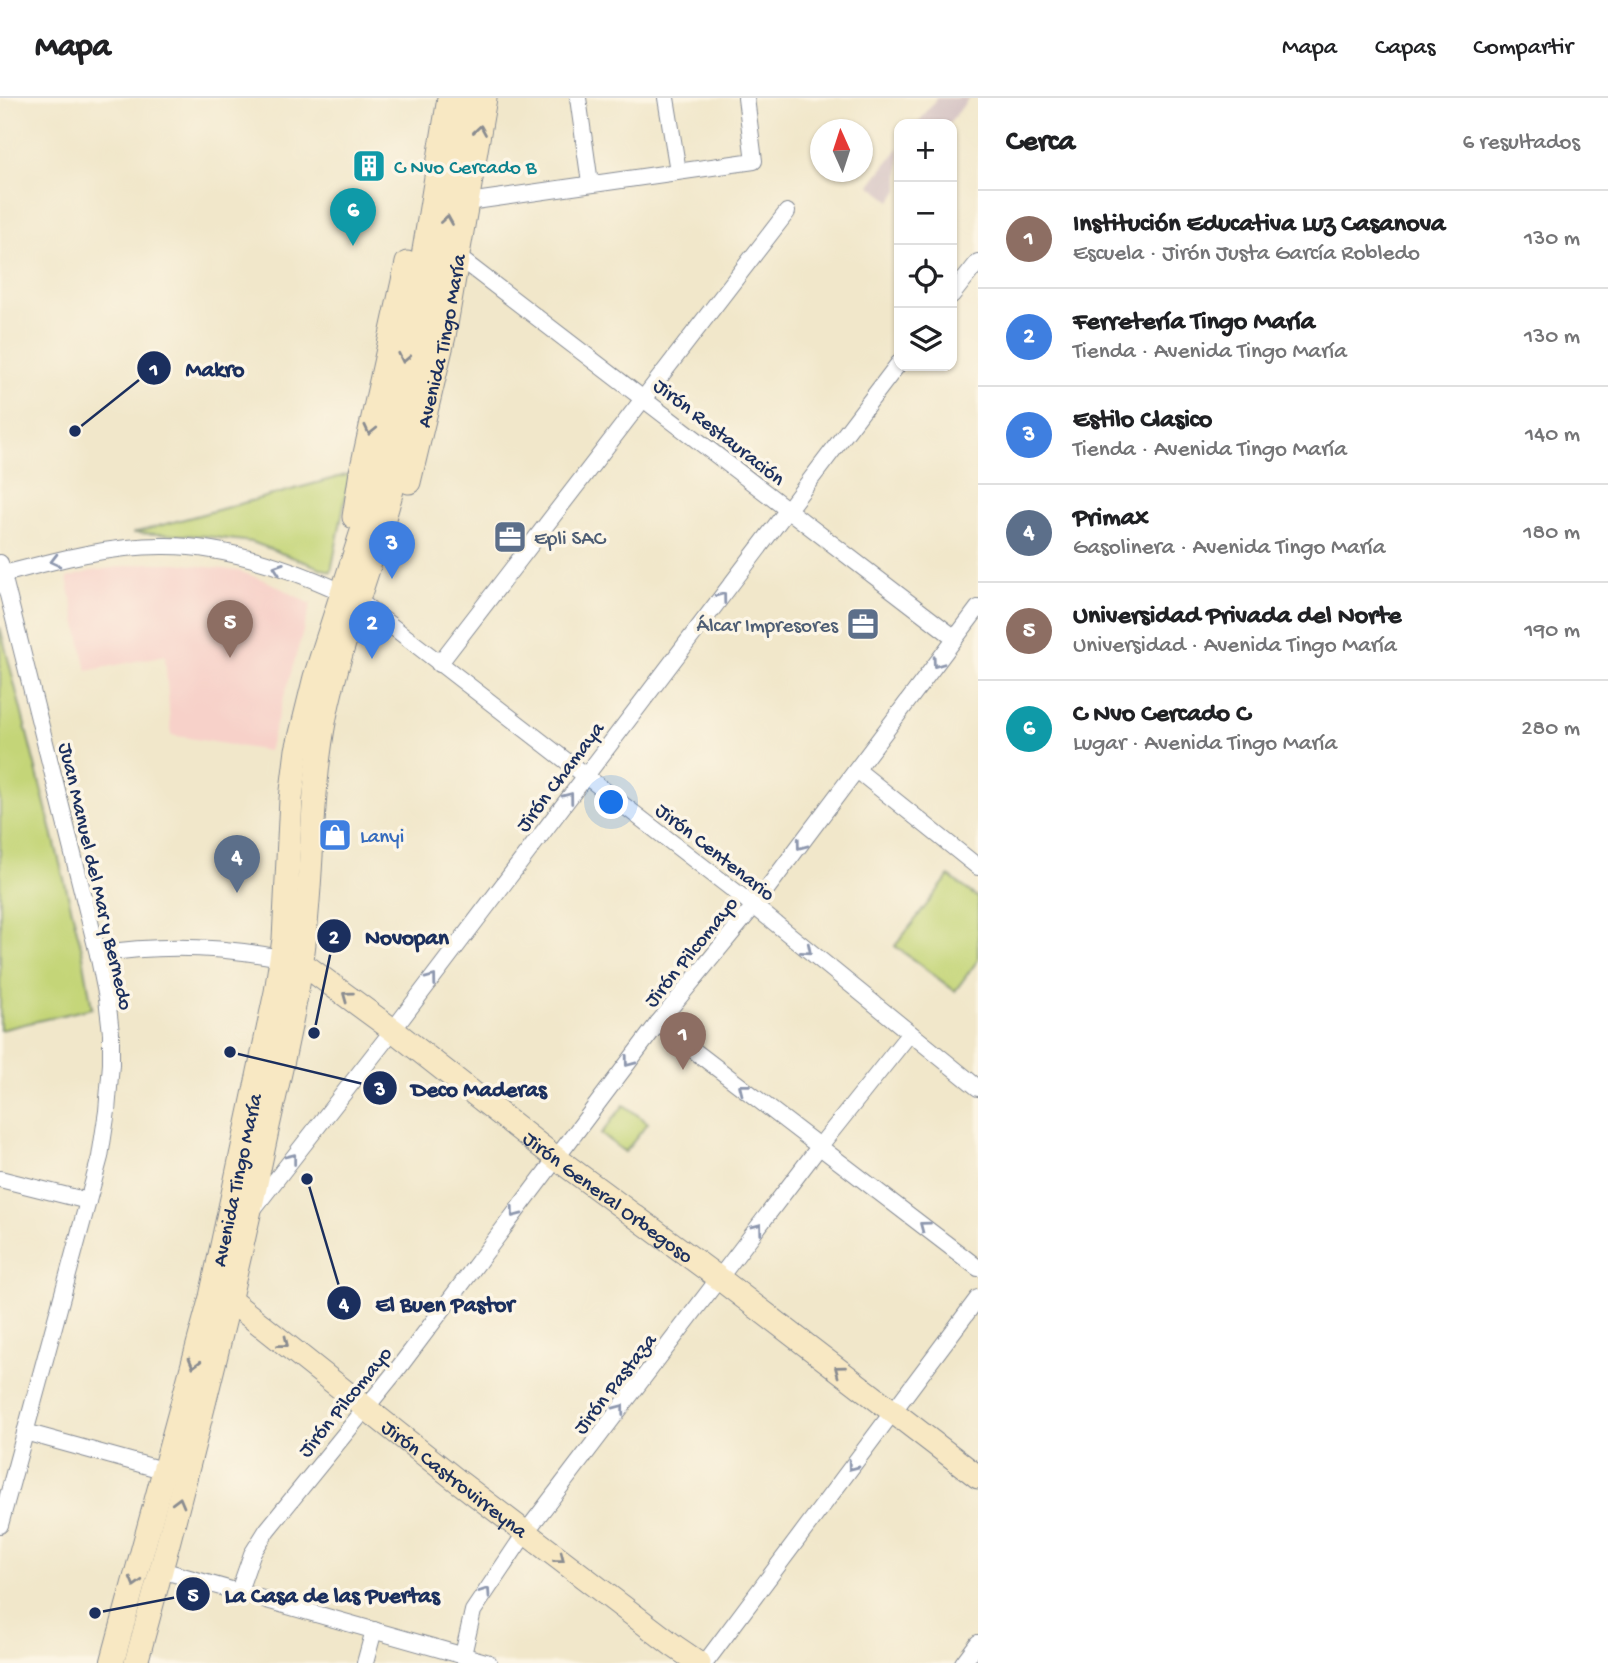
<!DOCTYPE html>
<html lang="es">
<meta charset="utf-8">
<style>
body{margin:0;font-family:"Gochi Hand",sans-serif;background:#f6f6f6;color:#202124}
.controls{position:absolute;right:21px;top:21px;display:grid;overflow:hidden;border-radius:14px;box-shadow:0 2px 5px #0004}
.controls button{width:63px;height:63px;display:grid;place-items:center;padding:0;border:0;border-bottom:2px solid #e0e0e0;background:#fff;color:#202124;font:35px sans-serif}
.compass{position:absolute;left:810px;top:21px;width:63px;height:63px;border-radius:50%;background:#fff;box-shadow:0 2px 5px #0004;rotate:357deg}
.you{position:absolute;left:612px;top:705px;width:24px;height:24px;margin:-18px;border:5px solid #fff;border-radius:50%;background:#1a73e8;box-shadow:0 0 0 10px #1a73e833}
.badge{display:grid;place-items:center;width:46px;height:46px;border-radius:50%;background:#0b8043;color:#fff;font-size:23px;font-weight:700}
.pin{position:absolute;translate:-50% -58px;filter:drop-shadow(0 2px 4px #0008)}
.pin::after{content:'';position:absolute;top:37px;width:24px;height:21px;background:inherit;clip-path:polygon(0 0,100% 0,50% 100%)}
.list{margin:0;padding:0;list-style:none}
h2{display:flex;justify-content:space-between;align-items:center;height:91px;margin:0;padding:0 28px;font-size:30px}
h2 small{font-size:23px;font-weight:400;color:#757577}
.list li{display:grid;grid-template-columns:46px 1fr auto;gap:21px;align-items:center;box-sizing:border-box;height:98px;padding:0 28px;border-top:2px solid #e0e0e0}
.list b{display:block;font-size:26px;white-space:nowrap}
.list p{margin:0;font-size:23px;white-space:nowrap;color:#757577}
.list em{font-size:23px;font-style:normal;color:#757577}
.icon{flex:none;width:38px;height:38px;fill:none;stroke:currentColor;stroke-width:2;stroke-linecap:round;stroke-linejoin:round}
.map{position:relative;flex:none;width:978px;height:1565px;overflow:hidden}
header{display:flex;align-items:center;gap:42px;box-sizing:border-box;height:98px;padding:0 35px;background:#fff;border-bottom:2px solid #e0e0e0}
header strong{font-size:33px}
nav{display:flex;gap:38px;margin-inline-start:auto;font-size:24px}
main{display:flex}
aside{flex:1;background:#fff}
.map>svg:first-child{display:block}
</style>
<header>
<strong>Mapa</strong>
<nav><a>Mapa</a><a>Capas</a><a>Compartir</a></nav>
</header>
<main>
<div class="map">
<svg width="978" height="1565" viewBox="0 0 978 1565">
<rect width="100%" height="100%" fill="#fcf5e5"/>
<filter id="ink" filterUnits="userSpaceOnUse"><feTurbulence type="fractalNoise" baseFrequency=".0143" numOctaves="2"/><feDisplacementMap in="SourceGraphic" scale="14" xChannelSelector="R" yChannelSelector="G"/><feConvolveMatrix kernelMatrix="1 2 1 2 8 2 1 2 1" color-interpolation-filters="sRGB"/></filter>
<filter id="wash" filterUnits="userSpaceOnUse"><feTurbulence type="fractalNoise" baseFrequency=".00686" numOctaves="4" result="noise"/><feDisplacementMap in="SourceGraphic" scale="28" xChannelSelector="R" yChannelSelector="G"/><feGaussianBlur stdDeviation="1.57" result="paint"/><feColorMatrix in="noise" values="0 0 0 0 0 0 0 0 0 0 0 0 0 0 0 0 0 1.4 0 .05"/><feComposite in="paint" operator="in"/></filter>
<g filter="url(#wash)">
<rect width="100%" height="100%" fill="#f1e7ca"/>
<!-- built -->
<polygon fill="#f7d1c9" points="148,465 177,465 238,473 267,483 311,506 268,653 171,637 165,557 87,573 67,480 91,473"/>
<!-- industrial -->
<g fill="#d2bfc1">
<polygon points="937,0 969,0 949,26 917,26"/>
<polygon points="899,49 899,92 891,103 870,87"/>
</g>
<!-- green -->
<g fill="#c4d578" stroke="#70826b" stroke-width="2">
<polygon points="350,376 331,474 252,444 204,438 133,435"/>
<polygon points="0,529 82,852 92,910 0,932"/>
<polygon points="949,778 978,800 978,862 955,893 895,848"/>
<polygon points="624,1007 648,1025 625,1054 601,1036"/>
</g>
</g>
<g filter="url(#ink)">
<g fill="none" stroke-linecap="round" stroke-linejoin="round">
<defs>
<g id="street">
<polyline points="578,0 590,85"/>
<polyline points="666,0 678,73"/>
<polyline points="468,104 754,63 746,0"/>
<polyline points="458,159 955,540"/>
<polyline points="952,197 978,164"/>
<polyline points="0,465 98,856 107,900 111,935 111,966 107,1013 100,1059 0,1427"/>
<path d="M0,477C53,463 107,448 162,448C223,447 287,469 342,494"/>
<polyline points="358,502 754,808 978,990"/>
<polyline points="439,566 787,114"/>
<polyline points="857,672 978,769"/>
<path d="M98,856C160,846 219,848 281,860"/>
<polyline points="658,925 978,1170"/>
<polyline points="0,1081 88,1103"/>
<polyline points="254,1110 393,932 899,265"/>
<polyline points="25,1334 166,1373"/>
<polyline points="161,1472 489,1565"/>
<polyline points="239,1493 252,1456 267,1432 400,1268 658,925 754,808 978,510"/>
<polyline points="463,1557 473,1513 526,1434 819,1049 910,935"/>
<polyline points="365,1565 374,1532"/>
<polyline points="705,1565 978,1200"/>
<polyline points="963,1565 978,1545"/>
</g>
<g id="secondary">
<path id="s1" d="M409,384L444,238L485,0"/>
<polyline points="354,419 361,374 407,165"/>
<path id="s2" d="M290,863L310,871L393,932L556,1060L720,1181L978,1379"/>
<path id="s3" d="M218,1200L231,1203L459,1384L674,1548L699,1565"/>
<path id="s4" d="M112,1565L211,1199L276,894L284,841L291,701L297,652L315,579L364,427L388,338L416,201L449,0"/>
<path d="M136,1565C184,1389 230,1212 267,1033C279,978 293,923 301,868C314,785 309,701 325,619C341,540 373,466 393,388C426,260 446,130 466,0"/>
</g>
</defs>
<!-- street casing -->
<use href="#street" stroke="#868b94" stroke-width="18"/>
<!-- secondary casing -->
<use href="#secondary" stroke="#868b94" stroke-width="25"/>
<!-- street -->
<use href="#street" stroke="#fff" stroke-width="16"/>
<!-- secondary -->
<use href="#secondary" stroke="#f8e8c3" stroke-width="23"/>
</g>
<!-- one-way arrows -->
<defs><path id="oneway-chevron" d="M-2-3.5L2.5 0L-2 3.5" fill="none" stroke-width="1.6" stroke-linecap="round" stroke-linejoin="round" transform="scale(1.75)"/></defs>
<g stroke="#8a8c90">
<use href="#oneway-chevron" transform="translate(480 32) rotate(-81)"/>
<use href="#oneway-chevron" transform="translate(447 122) rotate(-81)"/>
<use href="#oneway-chevron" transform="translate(404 260) rotate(102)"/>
<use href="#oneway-chevron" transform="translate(370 332) rotate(103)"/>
<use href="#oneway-chevron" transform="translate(347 898) rotate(-144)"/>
<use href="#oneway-chevron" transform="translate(284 1245) rotate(38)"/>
<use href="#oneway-chevron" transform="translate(194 1265) rotate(105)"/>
<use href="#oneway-chevron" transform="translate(839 1272) rotate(-143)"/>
<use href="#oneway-chevron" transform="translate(179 1404) rotate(-75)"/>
<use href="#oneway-chevron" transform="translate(560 1460) rotate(38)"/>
<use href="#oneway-chevron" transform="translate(135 1484) rotate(106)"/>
</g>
<g stroke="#8d97ae">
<use href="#oneway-chevron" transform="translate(55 463) rotate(166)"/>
<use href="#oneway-chevron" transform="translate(278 470) rotate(-161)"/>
<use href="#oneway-chevron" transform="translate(722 499) rotate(-53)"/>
<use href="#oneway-chevron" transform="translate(937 565) rotate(126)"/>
<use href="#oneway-chevron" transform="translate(569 699) rotate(-53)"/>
<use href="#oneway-chevron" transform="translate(801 747) rotate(127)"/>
<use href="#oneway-chevron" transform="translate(807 852) rotate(40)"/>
<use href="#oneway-chevron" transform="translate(432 881) rotate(-53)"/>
<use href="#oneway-chevron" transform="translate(629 964) rotate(127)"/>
<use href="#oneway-chevron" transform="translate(743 990) rotate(-142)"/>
<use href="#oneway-chevron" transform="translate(292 1060) rotate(-52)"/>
<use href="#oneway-chevron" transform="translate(515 1115) rotate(127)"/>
<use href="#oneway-chevron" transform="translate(924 1128) rotate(-143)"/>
<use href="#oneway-chevron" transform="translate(758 1130) rotate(-53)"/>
<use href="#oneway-chevron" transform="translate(620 1311) rotate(-53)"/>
<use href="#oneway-chevron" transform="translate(852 1368) rotate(127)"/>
<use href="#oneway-chevron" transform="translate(486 1494) rotate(-56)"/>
</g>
</g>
<!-- icons -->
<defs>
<symbol id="building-square" viewBox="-11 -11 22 22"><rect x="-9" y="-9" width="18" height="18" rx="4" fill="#0f9aa8" stroke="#fcf5e5"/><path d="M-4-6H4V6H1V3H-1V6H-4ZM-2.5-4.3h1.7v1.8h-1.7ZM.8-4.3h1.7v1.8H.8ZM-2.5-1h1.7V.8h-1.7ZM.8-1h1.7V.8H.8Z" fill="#fff"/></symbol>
<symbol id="office-square" viewBox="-11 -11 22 22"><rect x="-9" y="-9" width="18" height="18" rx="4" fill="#5c6f8a" stroke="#fcf5e5"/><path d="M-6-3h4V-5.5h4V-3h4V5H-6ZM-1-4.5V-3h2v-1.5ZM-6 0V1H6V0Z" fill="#fff"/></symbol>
<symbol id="shop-square" viewBox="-11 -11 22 22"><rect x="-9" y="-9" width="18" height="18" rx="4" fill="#3f7fe0" stroke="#fcf5e5"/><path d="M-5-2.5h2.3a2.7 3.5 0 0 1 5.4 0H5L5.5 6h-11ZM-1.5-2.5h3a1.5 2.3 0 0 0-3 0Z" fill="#fff"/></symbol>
</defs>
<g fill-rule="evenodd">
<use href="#building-square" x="350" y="49" width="38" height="38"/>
<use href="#office-square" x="491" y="420" width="38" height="38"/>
<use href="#office-square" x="844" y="507" width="38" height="38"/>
<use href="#shop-square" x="316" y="718" width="38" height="38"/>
</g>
<g text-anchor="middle" stroke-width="7" stroke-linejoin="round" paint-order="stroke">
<!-- culture labels -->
<g font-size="21" fill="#0d838f" stroke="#fcf5e5" text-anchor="start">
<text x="394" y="75">C Nvo Cercado B</text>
</g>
<!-- street labels -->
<g font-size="21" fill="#1b2f5e" stroke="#fcf5e5">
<text dy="7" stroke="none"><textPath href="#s1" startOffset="145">Avenida Tingo María</textPath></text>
<text transform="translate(720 333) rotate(38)" y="7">Jirón Restauración</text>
<text transform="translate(559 678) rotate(-53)" y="7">Jirón Chamaya</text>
<text transform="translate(716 753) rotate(38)" y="7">Jirón Centenario</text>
<text transform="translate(97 778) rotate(77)" y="7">Juan Manuel del Mar y Bernedo</text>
<text transform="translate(690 853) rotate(-51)" y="7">Jirón Pilcomayo</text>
<text dy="7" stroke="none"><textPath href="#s4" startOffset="499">Avenida Tingo María</textPath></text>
<text dy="7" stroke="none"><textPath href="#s2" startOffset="397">Jirón General Orbegoso</textPath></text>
<text transform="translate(614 1285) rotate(-52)" y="7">Jirón Pastaza</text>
<text transform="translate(344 1303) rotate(-51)" y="7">Jirón Pilcomayo</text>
<text dy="7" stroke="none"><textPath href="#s3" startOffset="299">Jirón Castrovirreyna</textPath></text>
</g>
<!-- service labels -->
<g font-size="21" fill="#4e5e75" stroke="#fcf5e5" text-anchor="start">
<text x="534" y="446">Epli SAC</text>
<text x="838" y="533" text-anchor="end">Álcar Impresores</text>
</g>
<!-- shop labels -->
<g font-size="21" fill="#366cbe" stroke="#fcf5e5" text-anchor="start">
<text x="360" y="744">Lanyi</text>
</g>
</g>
<!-- callouts -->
<path fill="none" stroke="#1b2f5e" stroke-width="2.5" d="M75 333L154 270M314 935L334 838M230 954L380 990M307 1081L344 1205M95 1515L193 1496"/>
<g fill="#1b2f5e" stroke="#fcf5e5" stroke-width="2.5">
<circle cx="75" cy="333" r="7"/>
<circle cx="314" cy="935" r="7"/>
<circle cx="230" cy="954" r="7"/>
<circle cx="307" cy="1081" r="7"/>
<circle cx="95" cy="1515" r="7"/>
<circle cx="154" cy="270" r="18"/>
<circle cx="334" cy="838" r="18"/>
<circle cx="380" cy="990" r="18"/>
<circle cx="344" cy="1205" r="18"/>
<circle cx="193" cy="1496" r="18"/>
</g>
<g font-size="21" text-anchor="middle" font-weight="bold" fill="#fff">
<text x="154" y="277">1</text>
<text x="334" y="845">2</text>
<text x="380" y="997">3</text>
<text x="344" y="1212">4</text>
<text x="193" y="1503">5</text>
</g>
<g font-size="23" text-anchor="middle" font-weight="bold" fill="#1b2f5e" stroke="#fcf5e5" stroke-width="7" stroke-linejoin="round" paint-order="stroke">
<text x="215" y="278">Makro</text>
<text x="407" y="846">Novopan</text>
<text x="479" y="998">Deco Maderas</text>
<text x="445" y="1213">El Buen Pastor</text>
<text x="332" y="1504">La Casa de las Puertas</text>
</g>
</svg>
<div class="controls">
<button>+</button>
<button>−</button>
<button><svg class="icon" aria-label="locate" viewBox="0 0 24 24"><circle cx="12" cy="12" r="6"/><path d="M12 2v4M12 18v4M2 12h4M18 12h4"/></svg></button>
<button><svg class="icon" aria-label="layers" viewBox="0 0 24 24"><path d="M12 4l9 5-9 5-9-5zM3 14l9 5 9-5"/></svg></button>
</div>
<svg class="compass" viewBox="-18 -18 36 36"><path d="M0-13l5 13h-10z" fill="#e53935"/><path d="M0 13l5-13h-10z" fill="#757577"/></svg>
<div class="you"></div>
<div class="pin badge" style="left:683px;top:972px;background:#8d6e63">1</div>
<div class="pin badge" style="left:372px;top:561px;background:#3f7fe0">2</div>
<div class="pin badge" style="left:392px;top:481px;background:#3f7fe0">3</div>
<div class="pin badge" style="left:237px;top:795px;background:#5c6f8a">4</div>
<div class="pin badge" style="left:230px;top:560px;background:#8d6e63">5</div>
<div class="pin badge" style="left:353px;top:148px;background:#0f9aa8">6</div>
</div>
<aside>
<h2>Cerca<small>6 resultados</small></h2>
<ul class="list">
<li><span class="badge" style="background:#8d6e63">1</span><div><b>Institución Educativa Luz Casanova</b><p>Escuela · Jirón Justa García Robledo</p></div><em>130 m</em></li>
<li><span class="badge" style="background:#3f7fe0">2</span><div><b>Ferretería Tingo María</b><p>Tienda · Avenida Tingo María</p></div><em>130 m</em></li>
<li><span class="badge" style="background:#3f7fe0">3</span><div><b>Estilo Clasico</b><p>Tienda · Avenida Tingo María</p></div><em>140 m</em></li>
<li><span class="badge" style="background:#5c6f8a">4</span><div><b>Primax</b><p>Gasolinera · Avenida Tingo María</p></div><em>180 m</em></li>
<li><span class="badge" style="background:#8d6e63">5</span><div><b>Universidad Privada del Norte</b><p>Universidad · Avenida Tingo María</p></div><em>190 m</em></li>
<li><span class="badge" style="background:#0f9aa8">6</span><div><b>C Nvo Cercado C</b><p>Lugar · Avenida Tingo María</p></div><em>280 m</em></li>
</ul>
</aside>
</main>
